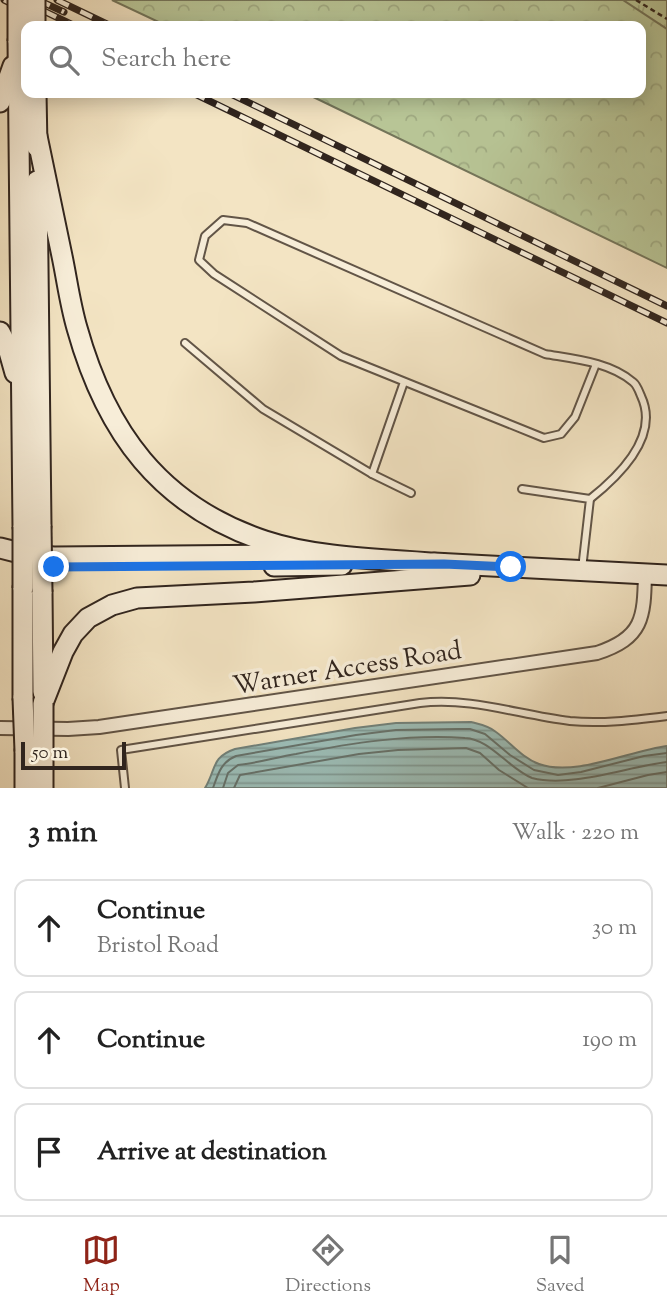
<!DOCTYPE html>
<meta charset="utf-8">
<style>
body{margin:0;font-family:"Sorts Mill Goudy",serif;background:#f2f2f2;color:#222}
.scale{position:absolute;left:21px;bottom:18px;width:105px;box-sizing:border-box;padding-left:7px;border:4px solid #31251e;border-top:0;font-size:19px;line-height:24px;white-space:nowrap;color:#31251e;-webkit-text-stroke:5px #f7edd8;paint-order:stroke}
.stop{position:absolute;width:21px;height:21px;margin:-16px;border:5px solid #1a73e8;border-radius:50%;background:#fff}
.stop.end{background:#1a73e8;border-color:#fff;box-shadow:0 2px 7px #0008}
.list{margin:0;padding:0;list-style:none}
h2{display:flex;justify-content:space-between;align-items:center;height:91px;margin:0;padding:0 28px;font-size:30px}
h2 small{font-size:23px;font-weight:400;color:#767676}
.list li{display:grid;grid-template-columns:46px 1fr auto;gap:21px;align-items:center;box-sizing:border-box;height:98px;margin:0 14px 14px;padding:0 14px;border:2px solid #e0e0e0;border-radius:14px}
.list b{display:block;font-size:26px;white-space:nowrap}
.list p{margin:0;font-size:23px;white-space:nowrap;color:#767676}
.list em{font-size:23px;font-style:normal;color:#767676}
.icon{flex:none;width:38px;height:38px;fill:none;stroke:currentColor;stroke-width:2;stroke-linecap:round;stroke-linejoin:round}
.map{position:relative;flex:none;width:667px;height:788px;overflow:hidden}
.search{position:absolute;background:#fff;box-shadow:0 4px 18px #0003;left:21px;right:21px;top:21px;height:77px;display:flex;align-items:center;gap:18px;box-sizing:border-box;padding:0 24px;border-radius:14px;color:#767676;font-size:26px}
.sheet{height:427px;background:#fff}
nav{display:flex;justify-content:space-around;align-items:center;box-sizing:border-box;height:98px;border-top:2px solid #e0e0e0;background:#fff;font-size:19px;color:#767676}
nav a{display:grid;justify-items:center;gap:4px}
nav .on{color:#8f2418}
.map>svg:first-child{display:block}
</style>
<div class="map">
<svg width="667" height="788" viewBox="0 0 667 788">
<defs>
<pattern id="forest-crowns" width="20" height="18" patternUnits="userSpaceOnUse" patternTransform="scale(1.75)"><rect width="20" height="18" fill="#b8c596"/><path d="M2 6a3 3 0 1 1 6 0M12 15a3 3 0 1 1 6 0" fill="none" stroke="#9fa981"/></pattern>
<pattern id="park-tufts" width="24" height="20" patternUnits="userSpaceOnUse" patternTransform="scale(1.75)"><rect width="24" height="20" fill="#b8c596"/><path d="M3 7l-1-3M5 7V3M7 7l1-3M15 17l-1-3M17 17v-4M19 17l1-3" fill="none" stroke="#9fa981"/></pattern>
<pattern id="water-rules" width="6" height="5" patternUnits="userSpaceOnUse" patternTransform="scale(1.75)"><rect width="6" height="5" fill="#9cbeb8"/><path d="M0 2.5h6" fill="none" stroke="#809a95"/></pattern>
</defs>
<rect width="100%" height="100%" fill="#f3e4c3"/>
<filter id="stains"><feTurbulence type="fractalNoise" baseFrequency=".00286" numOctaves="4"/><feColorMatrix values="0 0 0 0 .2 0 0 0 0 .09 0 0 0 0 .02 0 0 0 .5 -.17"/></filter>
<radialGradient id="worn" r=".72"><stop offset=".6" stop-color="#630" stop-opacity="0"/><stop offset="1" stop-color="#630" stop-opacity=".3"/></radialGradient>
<!-- forest -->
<polygon fill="url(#forest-crowns)" stroke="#74755a" stroke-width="2" points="112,0 628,0 667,23 667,268 305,93 641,93 641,26 167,26"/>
<!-- park -->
<polygon fill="url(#park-tufts)" stroke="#74755a" stroke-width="2" points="623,0 667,0 667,29"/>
<!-- water -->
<path fill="url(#water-rules)" stroke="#71817a" stroke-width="2" d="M471,722C479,724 489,726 496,732C510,742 522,758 539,764C575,777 629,751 667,746V788H205C216,770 211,757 235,749L355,728L396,723Z"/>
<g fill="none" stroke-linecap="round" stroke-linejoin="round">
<!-- shore -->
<g stroke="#66726b" stroke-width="2">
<path d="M213,788C218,774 221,762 236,756L356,735L396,730L457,729H470L485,734L510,755L534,770L558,775L581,772L644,756L667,753"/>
<path d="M223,788L228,773L238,765C258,763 277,757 296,754C351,743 409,734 465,738C490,739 508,768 532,778C571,788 626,767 667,762"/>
<polyline points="234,788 240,775 359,754 398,750 466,748 480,753 499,770 528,788"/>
<polyline points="598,788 648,775 667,772"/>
</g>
<defs>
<g id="service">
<polyline points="185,343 263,409 372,474 411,493"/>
<polyline points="372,474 404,382"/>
<polyline points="522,489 590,499 582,569"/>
<path d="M590,499C619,476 660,436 641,396C639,391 637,385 633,382C610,362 574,359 545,354L247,223L223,220L205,236L199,260L214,274L341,356L544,438L561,434L575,417L596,364"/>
<path d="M125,788L121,750L420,703C472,697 519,715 570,721C602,724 634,720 667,716"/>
</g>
<path id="minor" d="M0,728L68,729L99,727L597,653C643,638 644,618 645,574"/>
<g id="secondary">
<polyline points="18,41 23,527"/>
<polyline points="36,93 37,147"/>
<polyline points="0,102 13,66"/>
<path d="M37,136C45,176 54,216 62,256C67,280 70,304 77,328C106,432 160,506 265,541C319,559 388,559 444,564"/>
<polyline points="37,181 41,526"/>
<polyline points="0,332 8,348 15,373"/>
<polyline points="0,548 28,555 54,557 292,555"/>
<polyline points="434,563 667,575"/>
<polyline points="274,566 342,565"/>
<polyline points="23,588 23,698"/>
<polyline points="42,592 43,692"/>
<polyline points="43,703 63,652 73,634 88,618 112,605 137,598 254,592 470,575"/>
<polyline points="25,751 25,788"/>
<polyline points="43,755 43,788"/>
</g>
</defs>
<!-- service casing -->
<use href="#service" stroke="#625547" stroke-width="10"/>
<!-- minor casing -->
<use href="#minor" stroke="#625547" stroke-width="16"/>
<!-- secondary casing -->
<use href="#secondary" stroke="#31251e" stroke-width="23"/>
<!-- path -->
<polyline stroke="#31251e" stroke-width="2.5" stroke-dasharray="5 3.5" stroke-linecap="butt" points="636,0 667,19"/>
<!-- service -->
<use href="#service" stroke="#f7edd8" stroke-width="6"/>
<!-- minor -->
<use href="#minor" stroke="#f7edd8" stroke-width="12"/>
<!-- secondary -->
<use href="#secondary" stroke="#f7edd8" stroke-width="19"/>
<defs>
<g id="rail">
<polyline points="4,0 29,12"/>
<polyline points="21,0 75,26"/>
<polyline points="38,0 64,12"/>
<polyline points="57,0 111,26"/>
<polyline points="193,93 667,323"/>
<polyline points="229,93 667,306"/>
</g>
</defs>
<!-- rail casing -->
<use href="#rail" stroke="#31251e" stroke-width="7"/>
<!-- rail -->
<use href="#rail" stroke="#f7edd8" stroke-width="4.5" stroke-dasharray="13" stroke-linecap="butt"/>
<defs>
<g id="secondary-bridge">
<polyline points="18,0 18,41"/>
<polyline points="35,0 35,26"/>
<polyline points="41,526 42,592"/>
<polyline points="23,588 23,527"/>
<polyline points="23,698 25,751"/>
<polyline points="43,703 43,755"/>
</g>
</defs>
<!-- secondary-bridge casing -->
<use href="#secondary-bridge" stroke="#31251e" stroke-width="23" stroke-linecap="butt"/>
<!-- secondary-bridge -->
<use href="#secondary-bridge" stroke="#f7edd8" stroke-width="19"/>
</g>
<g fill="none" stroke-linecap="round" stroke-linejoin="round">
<!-- route -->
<polyline stroke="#1a73e8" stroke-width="9" points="54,567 444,564 511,567"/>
</g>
<g text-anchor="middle" stroke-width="7" stroke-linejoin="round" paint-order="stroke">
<!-- street labels -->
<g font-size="26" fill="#31251e" stroke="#f7edd8">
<text transform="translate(347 667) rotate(-9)" y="9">Warner Access Road</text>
</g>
</g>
<rect width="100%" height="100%" filter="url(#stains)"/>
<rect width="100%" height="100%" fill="url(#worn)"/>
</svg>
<div class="scale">50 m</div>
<div class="stop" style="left:511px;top:567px"></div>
<div class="stop end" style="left:54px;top:567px"></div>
<div class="search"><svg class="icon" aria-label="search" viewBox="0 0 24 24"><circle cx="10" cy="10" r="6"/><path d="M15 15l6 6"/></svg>Search here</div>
</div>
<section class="sheet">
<h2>3 min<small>Walk · 220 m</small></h2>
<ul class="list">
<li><svg class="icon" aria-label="ahead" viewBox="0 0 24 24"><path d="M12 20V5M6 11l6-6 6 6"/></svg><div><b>Continue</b><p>Bristol Road</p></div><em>30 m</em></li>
<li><svg class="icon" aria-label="ahead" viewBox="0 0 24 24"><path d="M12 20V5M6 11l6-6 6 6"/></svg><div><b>Continue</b></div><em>190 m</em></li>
<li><svg class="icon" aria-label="arrive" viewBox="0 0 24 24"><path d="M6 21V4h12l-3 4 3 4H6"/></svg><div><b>Arrive at destination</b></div></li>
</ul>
</section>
<nav>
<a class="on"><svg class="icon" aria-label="map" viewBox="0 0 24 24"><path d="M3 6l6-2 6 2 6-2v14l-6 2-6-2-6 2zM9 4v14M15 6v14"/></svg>Map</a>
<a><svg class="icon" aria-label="directions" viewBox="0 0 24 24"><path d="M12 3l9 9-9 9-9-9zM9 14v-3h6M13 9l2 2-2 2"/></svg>Directions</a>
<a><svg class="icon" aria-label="saved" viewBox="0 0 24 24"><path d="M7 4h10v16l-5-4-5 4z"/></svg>Saved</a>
</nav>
